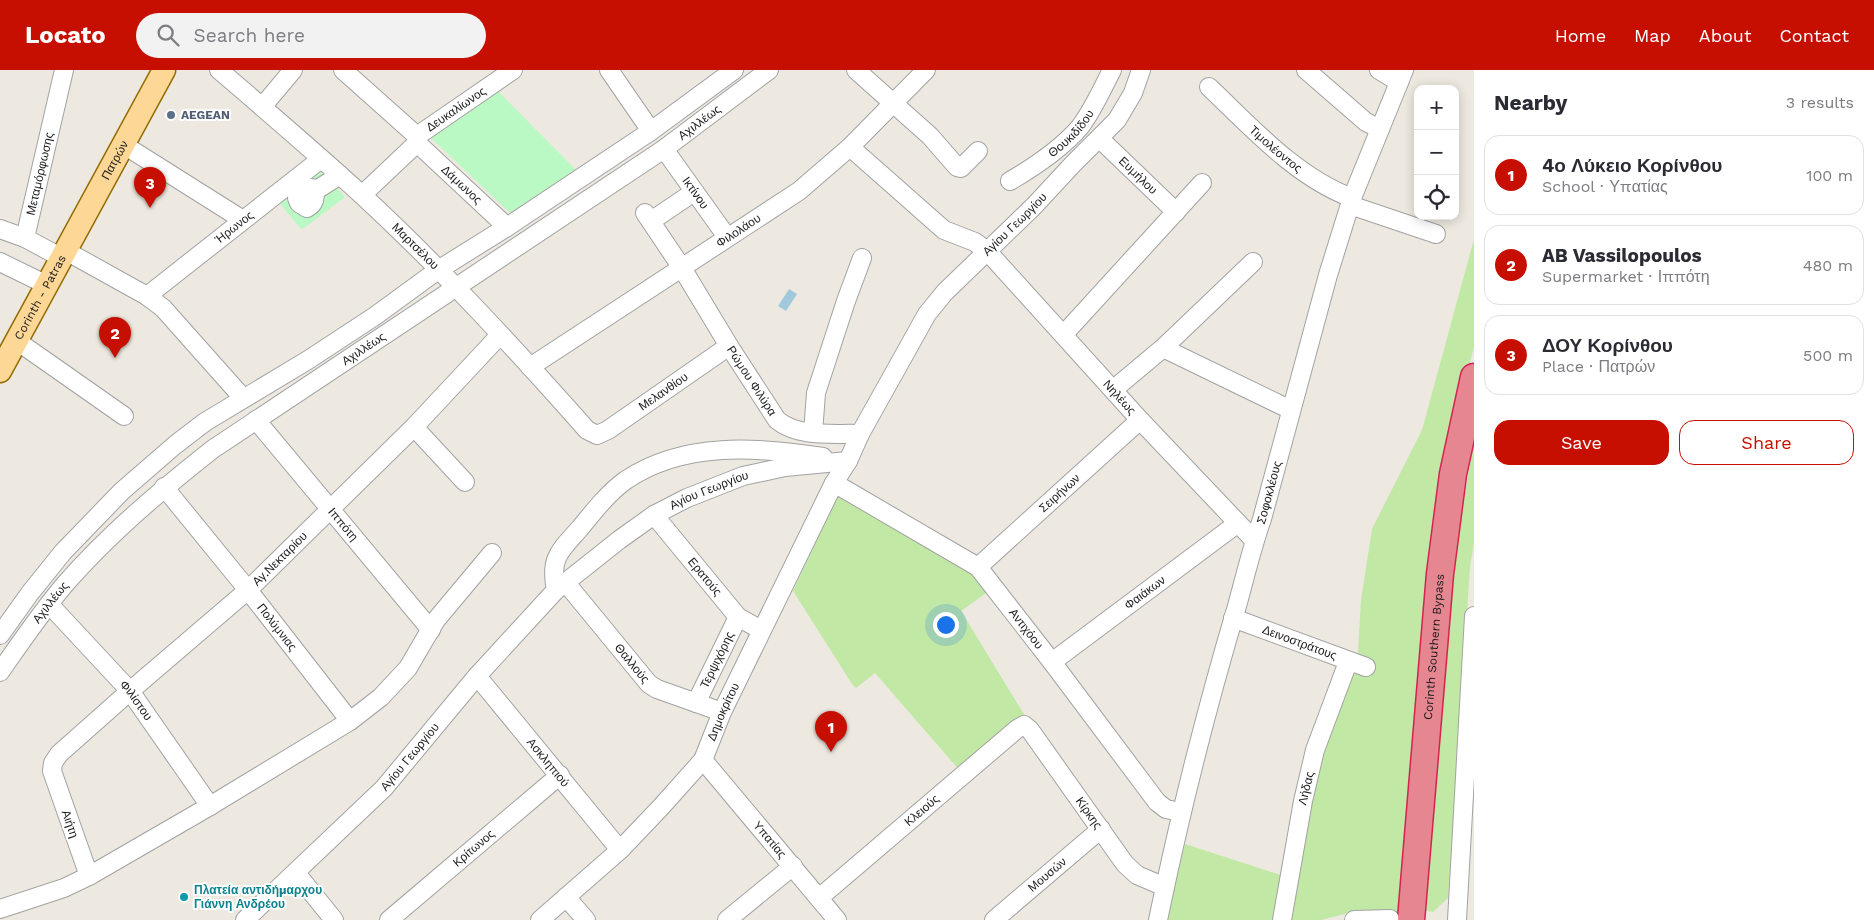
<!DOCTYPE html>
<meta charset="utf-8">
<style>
body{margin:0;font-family:"Work Sans",sans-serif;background:#f2f2f3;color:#2b2b33}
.controls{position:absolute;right:15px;top:15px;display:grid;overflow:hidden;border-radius:10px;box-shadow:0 2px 12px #0003}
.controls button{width:45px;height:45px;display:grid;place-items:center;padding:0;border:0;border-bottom:1px solid #e1e1e2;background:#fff;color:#2b2b33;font:25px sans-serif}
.you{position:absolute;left:945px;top:554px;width:18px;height:18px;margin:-12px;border:4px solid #fff;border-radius:50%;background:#1a73e8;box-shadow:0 0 0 8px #1a73e833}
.badge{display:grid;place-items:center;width:32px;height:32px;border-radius:50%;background:#c60f00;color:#fff;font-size:16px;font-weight:700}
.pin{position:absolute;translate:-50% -41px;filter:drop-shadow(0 1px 2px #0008)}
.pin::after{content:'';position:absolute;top:26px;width:18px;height:15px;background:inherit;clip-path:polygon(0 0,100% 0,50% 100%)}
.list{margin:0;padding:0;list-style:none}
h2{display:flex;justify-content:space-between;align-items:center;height:65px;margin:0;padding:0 20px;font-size:21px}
h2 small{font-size:16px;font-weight:400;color:#7c7c81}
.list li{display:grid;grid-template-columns:32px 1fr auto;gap:15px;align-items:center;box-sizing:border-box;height:80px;margin:0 10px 10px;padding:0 10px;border:1px solid #e1e1e2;border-radius:15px}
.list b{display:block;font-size:19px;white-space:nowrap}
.list p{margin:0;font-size:16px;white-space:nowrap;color:#7c7c81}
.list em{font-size:16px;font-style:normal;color:#7c7c81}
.actions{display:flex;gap:10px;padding:15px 20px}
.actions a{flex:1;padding:11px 0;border:1px solid #c60f00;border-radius:15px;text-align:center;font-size:18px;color:#c60f00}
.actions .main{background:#c60f00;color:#fff}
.icon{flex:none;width:28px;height:28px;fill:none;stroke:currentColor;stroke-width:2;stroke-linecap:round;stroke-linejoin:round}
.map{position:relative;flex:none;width:1474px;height:850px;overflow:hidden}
header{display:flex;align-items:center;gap:30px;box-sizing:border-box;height:70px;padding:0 25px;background:#c60f00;color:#fff}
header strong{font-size:24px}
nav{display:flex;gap:28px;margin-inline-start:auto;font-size:18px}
.search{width:350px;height:45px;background:#f2f2f3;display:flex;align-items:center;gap:12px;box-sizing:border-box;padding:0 18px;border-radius:28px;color:#7c7c81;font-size:19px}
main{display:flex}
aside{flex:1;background:#fff}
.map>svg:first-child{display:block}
</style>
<header>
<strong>Locato</strong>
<div class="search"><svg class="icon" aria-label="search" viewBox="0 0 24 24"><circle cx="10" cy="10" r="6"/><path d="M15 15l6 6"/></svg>Search here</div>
<nav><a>Home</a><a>Map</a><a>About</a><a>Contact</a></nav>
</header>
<main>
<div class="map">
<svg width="1474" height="850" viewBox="0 0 1474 850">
<rect width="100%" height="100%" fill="#ede9e0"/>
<!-- grass -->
<g fill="#c1e8a4">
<polygon points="1474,169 1474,277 1449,369 1401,850 1352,842 1321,850 1288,850 1296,796 1328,659 1358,582 1361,530 1372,459 1422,360"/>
<polygon points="1474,371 1474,473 1470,497 1448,828 1433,842 1423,840 1432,716 1459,459"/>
<polygon points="839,423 975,500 989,521 961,541 1025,646 993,667 961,702 875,603 856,618 852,614 793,521"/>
<polygon points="1185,774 1287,807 1278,850 1166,850"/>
</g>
<!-- park -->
<g fill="#bbf9c4">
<polygon points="497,20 576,100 510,143 431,68"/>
<polygon points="316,97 345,127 304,158 301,159 276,129"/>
</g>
<!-- water -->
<polygon fill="#a0c9db" points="789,219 797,224 786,241 778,236"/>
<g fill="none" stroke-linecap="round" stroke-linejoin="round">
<defs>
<g id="minor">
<path id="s1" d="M219,0C267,41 315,82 362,125C441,198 515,279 587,360L597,365L608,360L729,276"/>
<polyline points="343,0 417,66"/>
<polyline points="609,0 651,61"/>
<polyline points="856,0 930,66 957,97 961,98 978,81"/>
<polyline points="1306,0 1366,52 1380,59"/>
<polyline points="1379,0 1399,12"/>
<path id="s2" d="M1209,17C1252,58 1296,107 1352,128"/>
<polyline points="262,37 293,0"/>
<path id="s3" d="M1099,68L1176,142"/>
<path id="s4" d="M417,73L507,157"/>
<polyline points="124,75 243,150"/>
<path id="s5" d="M850,77L944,160L975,172L988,182L1140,350L1254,470"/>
<path id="s6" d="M664,79L727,167"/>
<path id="s7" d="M1010,111C1034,97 1062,78 1080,57C1093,40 1102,19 1112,0"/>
<path d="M315,119C315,128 315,134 307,138L299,133L297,128L298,119L301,117L318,119L340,105"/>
<path id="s8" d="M362,125L417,73V66L513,0"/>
<polyline points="1350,135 1436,164"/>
<path id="s9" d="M645,143L682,198L729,276L777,350C799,368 833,363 860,364"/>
<polyline points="651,151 694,122"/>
<polyline points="0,159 25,168"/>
<polyline points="66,181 147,226 163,238 243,328"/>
<path id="s10" d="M62,188L25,168L64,0"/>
<polyline points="0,192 47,215"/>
<path id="s11" d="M147,226L321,89"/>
<polyline points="1064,264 1202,113"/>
<polyline points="17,271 124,346"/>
<polyline points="1163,278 1291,340"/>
<path id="s12" d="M530,297L799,121L850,77L926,0"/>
<polyline points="1114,319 1163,278 1253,192"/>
<path id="s13" d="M256,350L431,560"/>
<polyline points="414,357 465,412"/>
<polyline points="813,363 816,323 846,231 862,188"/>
<path id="s14" d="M834,413L978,497L1052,592L1157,732L1166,739L1181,742"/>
<path id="s15" d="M164,417L248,520L350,651"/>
<path id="s16" d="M654,445L738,547L761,560"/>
<path id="s17" d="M978,497L1140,350"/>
<path id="s18" d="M566,513L649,614L657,619L722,642"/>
<path d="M556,520C549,487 561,480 581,457C594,441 609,422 626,410C684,371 758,377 823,387"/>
<path id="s19" d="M49,534L130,621L210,736"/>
<path id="s20" d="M1233,548L1366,597"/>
<polyline points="0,565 30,523 63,482 122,421 175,375 205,352 308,290 375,246 438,200 507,157 651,61 734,0"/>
<path id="s21" d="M1052,592L1238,453"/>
<path id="s22" d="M0,602C21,572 42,541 66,513C110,463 161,420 213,379L664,79L769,0"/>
<path id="s23" d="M477,606L620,780"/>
<path id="s24" d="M696,633L738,547"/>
<path id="s25" d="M703,690L837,850"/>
<polyline points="296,803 334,850"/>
<path id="s26" d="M89,806L52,701L53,693L59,684L130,621L248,520L414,357L500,265"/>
<polyline points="566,827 586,850"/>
<path id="s27" d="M819,828L1017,659L1024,655L1030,660L1125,794L1137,805L1165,817"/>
<polyline points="0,839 64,818 89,806 210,736 350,651 381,627 408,598 436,550 492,483"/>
<path id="s28" d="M245,850L384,718L477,606L556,520L619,470L654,445L687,428L743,406L785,397L848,391"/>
<path id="s29" d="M389,850L560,705"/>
<path id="s30" d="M540,850L620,780L661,737L703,690L722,642L834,413L848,391L860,364L927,244L945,222L1034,136L1073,94L1117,50L1133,23L1141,0"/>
<polyline points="727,850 793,796"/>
<path id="s31" d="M994,850L1101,759"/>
<path id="s32" d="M1158,850C1180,744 1206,640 1237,536C1245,507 1252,477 1262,449L1328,205L1352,128L1404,0"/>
<path id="s33" d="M1282,850L1303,731L1315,680L1348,592"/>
<polyline points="1354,850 1390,849"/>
<polyline points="1457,850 1474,546"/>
</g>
<g id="major">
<path id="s34" d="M0,301L164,0"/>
</g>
<g id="highway">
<path id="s35" d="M1411,850L1440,504L1453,404L1474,307"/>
</g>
</defs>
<!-- minor casing -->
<use href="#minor" stroke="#a2a2a2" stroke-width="20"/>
<!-- major casing -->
<use href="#major" stroke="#926c00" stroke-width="25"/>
<!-- highway casing -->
<use href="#highway" stroke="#d52253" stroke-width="29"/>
<!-- minor -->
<use href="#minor" stroke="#fff" stroke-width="18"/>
<!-- major -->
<use href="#major" stroke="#fcd796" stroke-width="22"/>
<!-- highway -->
<use href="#highway" stroke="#e68691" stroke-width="26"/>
</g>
<!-- markers -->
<circle fill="#5c6f8a" stroke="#fff" stroke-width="2" cx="171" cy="45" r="5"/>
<circle fill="#0f9aa8" stroke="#fff" stroke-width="2" cx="184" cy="827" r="5"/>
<g text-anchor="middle" stroke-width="4" stroke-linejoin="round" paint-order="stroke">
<!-- street labels -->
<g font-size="12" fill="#1b1b1b" stroke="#fff">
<text dy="4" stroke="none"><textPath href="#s8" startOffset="130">Δευκαλίωνος</textPath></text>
<text dy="4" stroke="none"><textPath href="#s22" startOffset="896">Αχιλλέως</textPath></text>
<text dy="4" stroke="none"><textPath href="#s7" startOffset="78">Θουκιδίδου</textPath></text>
<text dy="4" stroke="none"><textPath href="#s2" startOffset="91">Τιμολέοντος</textPath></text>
<text dy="4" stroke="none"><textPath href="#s34" startOffset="240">Πατρών</textPath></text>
<text dy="4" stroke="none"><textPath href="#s10" startOffset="108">Μεταμόρφωσης</textPath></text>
<text dy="4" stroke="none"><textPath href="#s3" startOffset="54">Ευμήλου</textPath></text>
<text dy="4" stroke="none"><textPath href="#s4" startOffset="61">Δάμωνος</textPath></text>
<text dy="4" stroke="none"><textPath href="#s6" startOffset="54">Ικτίνου</textPath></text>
<text dy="4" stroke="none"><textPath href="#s30" startOffset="854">Αγίου Γεωργίου</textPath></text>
<text dy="4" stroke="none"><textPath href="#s11" startOffset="111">Ήρωνος</textPath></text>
<text dy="4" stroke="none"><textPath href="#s12" startOffset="249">Φιλολάου</textPath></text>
<text dy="4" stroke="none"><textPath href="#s1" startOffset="264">Μαρτσέλου</textPath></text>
<text dy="4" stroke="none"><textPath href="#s34" startOffset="84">Corinth - Patras</textPath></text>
<text dy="4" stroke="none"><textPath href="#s22" startOffset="491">Αχιλλέως</textPath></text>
<text dy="4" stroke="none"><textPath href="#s9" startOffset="199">Ρώμου Φιλύρα</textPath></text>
<text dy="4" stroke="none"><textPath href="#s1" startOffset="606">Μελανθίου</textPath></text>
<text dy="4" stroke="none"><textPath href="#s5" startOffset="371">Νηλέως</textPath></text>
<text dy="4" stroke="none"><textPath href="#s28" startOffset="638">Αγίου Γεωργίου</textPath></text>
<text dy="4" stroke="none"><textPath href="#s32" startOffset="442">Σοφοκλέους</textPath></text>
<text dy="4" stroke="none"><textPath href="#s17" startOffset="110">Σειρήνων</textPath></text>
<text dy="4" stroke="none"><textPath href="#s13" startOffset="136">Ιππότη</textPath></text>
<text dy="4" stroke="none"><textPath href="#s26" startOffset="425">Αγ.Νεκταρίου</textPath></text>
<text dy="4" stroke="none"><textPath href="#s16" startOffset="80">Ερατούς</textPath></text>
<text dy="4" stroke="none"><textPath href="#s21" startOffset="116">Φαιάκων</textPath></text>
<text dy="4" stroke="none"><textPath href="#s22" startOffset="86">Αχιλλέως</textPath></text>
<text dy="4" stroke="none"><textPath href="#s15" startOffset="180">Πολύμνιας</textPath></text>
<text dy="4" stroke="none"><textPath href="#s14" startOffset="245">Αντιχόου</textPath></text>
<text dy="4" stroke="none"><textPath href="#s20" startOffset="71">Δεινοστράτους</textPath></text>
<text dy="4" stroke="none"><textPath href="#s35" startOffset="274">Corinth Southern Bypass</textPath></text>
<text dy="4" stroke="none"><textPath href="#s24" startOffset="48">Τερψιχόρης</textPath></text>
<text dy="4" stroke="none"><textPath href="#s18" startOffset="104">Θαλλούς</textPath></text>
<text dy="4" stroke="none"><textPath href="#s19" startOffset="130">Φιλίστου</textPath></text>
<text dy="4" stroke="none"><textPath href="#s30" startOffset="281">Δημοκρίτου</textPath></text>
<text dy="4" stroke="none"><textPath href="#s28" startOffset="232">Αγίου Γεωργίου</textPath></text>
<text dy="4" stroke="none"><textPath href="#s23" startOffset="112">Ασκληπιού</textPath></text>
<text dy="4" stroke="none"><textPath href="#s33" startOffset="134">Λήδας</textPath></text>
<text dy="4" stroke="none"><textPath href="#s27" startOffset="135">Κλειούς</textPath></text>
<text dy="4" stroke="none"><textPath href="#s27" startOffset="378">Κίρκης</textPath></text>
<text transform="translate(70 754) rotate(71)" y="4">Αιήτη</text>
<text dy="4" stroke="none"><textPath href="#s25" startOffset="104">Υπατίας</textPath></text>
<text dy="4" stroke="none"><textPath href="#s29" startOffset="111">Κρίτωνος</textPath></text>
<text dy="4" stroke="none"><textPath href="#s31" startOffset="70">Μουσών</textPath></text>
</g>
<!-- service labels -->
<g font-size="12" font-weight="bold" fill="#4e5e75" stroke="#fff" text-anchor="start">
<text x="181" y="49">AEGEAN</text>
</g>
<!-- culture labels -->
<g font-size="12" font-weight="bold" fill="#0d838f" stroke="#fff" text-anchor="start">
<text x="194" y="824">Πλατεία αντιδήμαρχου<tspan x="194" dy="14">Γιάννη Ανδρέου</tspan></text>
</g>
</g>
</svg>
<div class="controls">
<button>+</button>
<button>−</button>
<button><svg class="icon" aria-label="locate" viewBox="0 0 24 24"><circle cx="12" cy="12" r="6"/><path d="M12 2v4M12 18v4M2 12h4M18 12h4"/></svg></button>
</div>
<div class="you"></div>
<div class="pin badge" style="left:831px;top:682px">1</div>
<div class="pin badge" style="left:115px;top:288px">2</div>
<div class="pin badge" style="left:150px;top:138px">3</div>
</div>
<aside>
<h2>Nearby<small>3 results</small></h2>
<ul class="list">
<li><span class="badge">1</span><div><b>4ο Λύκειο Κορίνθου</b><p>School · Υπατίας</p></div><em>100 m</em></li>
<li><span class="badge">2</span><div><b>AB Vassilopoulos</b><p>Supermarket · Ιππότη</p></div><em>480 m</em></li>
<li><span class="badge">3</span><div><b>ΔΟΥ Κορίνθου</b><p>Place · Πατρών</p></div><em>500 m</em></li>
</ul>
<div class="actions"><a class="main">Save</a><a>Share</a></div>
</aside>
</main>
